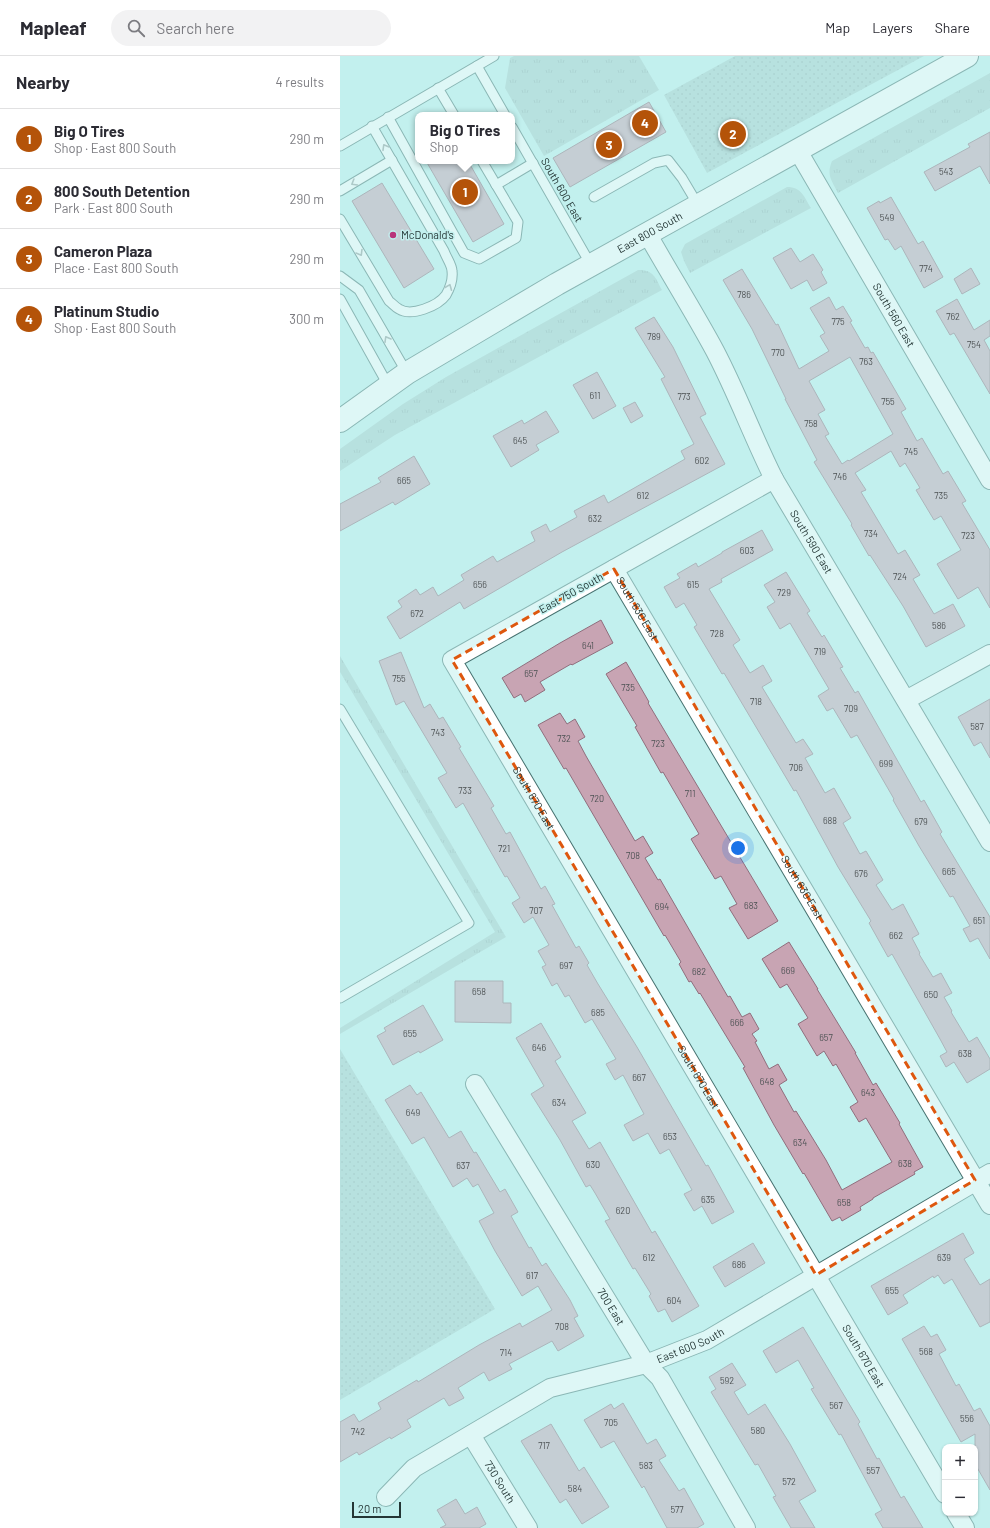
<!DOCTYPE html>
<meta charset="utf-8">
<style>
body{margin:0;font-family:Barlow,sans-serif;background:#f2f2f3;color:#2b2b33}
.controls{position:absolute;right:12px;bottom:12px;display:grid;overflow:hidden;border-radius:8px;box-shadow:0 1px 3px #0004}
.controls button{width:36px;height:36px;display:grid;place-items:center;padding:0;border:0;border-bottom:1px solid #e1e1e2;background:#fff;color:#2b2b33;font:20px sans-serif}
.scale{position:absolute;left:12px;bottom:10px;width:49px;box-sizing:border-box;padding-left:4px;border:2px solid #243635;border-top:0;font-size:11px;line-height:14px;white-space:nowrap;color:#243635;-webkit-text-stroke:3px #c2f0ee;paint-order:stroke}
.you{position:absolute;left:398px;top:792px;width:14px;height:14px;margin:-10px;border:3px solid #fff;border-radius:50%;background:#1a73e8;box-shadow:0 0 0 6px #1a73e833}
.badge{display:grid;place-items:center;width:26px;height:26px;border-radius:50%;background:#b45309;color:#fff;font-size:13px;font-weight:700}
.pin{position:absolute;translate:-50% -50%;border:2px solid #fff;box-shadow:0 1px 4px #0006}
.popup{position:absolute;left:75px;top:56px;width:100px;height:52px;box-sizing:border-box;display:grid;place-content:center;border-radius:8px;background:#fff;filter:drop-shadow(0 1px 3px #0005);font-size:13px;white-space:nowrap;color:#7c7c81}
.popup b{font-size:15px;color:#2b2b33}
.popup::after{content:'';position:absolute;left:50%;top:100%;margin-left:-8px;border:8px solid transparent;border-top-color:#fff}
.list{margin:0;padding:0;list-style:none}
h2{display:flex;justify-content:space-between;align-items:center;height:52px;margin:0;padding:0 16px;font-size:17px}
h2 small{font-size:13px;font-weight:400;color:#7c7c81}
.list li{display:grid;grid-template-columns:26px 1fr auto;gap:12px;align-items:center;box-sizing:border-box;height:60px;padding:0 16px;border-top:1px solid #e1e1e2}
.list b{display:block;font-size:15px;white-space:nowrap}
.list p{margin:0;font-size:13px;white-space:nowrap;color:#7c7c81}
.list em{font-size:13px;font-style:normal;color:#7c7c81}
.icon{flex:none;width:22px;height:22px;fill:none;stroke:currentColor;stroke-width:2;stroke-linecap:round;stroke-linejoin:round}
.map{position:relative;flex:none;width:650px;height:1472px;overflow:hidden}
header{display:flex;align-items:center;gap:24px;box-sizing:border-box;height:56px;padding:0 20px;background:#fff;border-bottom:1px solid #e1e1e2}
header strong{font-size:19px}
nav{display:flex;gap:22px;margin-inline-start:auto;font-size:14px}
.search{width:280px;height:36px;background:#f2f2f3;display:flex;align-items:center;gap:10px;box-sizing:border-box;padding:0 14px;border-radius:22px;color:#7c7c81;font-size:15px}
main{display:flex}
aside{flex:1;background:#fff}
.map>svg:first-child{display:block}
</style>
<header>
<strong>Mapleaf</strong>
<div class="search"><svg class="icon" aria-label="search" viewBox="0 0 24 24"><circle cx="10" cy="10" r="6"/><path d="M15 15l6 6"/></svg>Search here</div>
<nav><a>Map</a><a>Layers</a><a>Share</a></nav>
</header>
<main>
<aside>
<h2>Nearby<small>4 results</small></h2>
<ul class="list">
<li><span class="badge">1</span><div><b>Big O Tires</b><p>Shop · East 800 South</p></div><em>290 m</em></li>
<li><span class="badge">2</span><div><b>800 South Detention</b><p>Park · East 800 South</p></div><em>290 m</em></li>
<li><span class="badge">3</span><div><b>Cameron Plaza</b><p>Place · East 800 South</p></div><em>290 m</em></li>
<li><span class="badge">4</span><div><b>Platinum Studio</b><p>Shop · East 800 South</p></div><em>300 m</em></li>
</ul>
</aside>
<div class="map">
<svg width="650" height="1472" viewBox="0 0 650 1472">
<defs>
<pattern id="grass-tufts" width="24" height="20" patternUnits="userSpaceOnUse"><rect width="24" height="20" fill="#a9cfcd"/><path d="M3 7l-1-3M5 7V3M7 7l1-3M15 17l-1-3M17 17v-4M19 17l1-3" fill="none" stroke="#91b2b1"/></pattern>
<pattern id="park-dots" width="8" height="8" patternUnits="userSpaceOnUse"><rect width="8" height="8" fill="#a9cfcd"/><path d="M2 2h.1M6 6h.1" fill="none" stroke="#91b2b1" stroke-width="1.8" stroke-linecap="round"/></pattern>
</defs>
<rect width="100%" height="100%" fill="#c2f0ee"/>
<!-- grass -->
<g fill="url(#grass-tufts)">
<polygon points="174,0 299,0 319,34 204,100 165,32 170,2"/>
<path d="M650,17V52L498,137C492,125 486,119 492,105Z"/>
<path d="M447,131C462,131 464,141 471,152L350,217L344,205L341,196L345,188Z"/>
<path d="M298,214C314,214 315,221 322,234L55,379L0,415V393L63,348L106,321Z"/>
<polygon points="0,600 166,881 0,978 0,972 155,876 0,616"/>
</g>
<!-- park -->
<g fill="url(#park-dots)">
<polygon points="395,0 584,0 367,117 324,39"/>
<polygon points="0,993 155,1253 0,1344"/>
</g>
<!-- building -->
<g fill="#c8a4b3" stroke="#906e7d" fill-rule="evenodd">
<polygon points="309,46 326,76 230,131 213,102"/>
<polygon points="650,76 650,128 640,110 595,135 584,116 630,91 628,88"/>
<polygon points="86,105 128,105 164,168 133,186"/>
<polygon points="42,127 94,213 64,232 12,145"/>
<polygon points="551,141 578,188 583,185 603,221 584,232 561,190 555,194 548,183 545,184 527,152 539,145 540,147"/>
<polygon points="451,192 460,206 473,198 483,214 481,216 487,227 473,235 467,224 451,233 433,202"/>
<polygon points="631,212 640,228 622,238 614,223"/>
<path d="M402,213L436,269L438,268L459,313L489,295L480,280L485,277L470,252L489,241L496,254L503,250L512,265L510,266L525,292L528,291L531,297L533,296L566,353L561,356L577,385L582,382L603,418L608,415L626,445L622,447L650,494V552L638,531L618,543L597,508L621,494L601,460L594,464L576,434L580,432L565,407L560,411L551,395L515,417L526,434L521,436L558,498L565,494L580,519L573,523L594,558L613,548L625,570L586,591L563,550L530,499L529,500L511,469L512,468L474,406L477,404L445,343H446L412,273L383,224ZM510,301L553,378L509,405L508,404L502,408L485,380L489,378L478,358L485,354L469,325Z"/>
<polygon points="617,243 634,274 650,264 650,280 644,284 650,295 650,338 614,277 610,279 596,255"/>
<polygon points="314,261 333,291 366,358 360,361 385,408 222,496 124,553 120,546 60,583 47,561 62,551 58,545 76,533 80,539 93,531 98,540 124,524 121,519 153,500 157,506 195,485 191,476 206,468 210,476 237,461 234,455 264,439 268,447 345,403 341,395 354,388 321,323 325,321 295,272"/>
<polygon points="257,316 276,350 253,363 233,329"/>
<polygon points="295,346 303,360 291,367 283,352"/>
<polygon points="206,355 219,376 196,389 199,394 171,411 153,380 182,364 184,368"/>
<polygon points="74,400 90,428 55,449 53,446 0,475 0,448 41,426 38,422"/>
<polygon points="422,474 433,494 381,523 382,526 369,533 400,584 393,589 410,617 423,609 432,625 422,631 456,687 463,683 473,698 465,702 485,737 494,732 511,762 503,767 520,798 526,795 543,824 536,829 552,854 563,848 579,878 572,882 580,897 579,898 593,921 601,917 612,937 604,941 612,955 611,956 629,986 637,981 650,1003 650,1013 627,1027 614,1006 606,1011 600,1000 607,996 600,983 552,898 548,901 529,867 531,865 498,811 456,734 454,735 384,617 382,618 354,571 357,569 344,547 336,552 324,531 340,522 337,518 356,507 358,511 382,497 382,496"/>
<polygon points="446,516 470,555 467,557 482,581 484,579 503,611 500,612 515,637 518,635 581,746 584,744 602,776 600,778 650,861 650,903 638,882 630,886 623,873 630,870 613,840 610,841 579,790 553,744 554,743 517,679 511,682 493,652 487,655 478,640 489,633 450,567 440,573 427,551 435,546 424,529"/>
<polygon points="261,564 273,587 232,609 231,608 200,626 205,634 185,646 181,638 174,642 162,622 220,587"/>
<polygon points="61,596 84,652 90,648 99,663 103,661 121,691 119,692 154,750 151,752 166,778 170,776 201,833 205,830 215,848 212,849 236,892 239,890 249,907 247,909 258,928 297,991 366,1110 368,1109 394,1156 372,1168 362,1150 354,1155 344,1138 352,1134 329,1093 320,1098 308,1077 293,1085 284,1069 304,1058 283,1019 275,1024 266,1008 276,1003 252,963 245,967 229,939 225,941 217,927 212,930 202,911 206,909 198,895 209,889 193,861 184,867 172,847 180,842 167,820 165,821 123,747 116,752 98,722 107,717 64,645 56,649 39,605"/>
<polygon points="286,606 309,646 308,647 438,865 408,883 389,852 397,848 381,820 375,823 351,783 359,778 323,716 321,717 295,671 297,670 266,618"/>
<polygon points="650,643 650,702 641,686 634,690 618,661"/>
<polygon points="220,657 227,668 235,663 245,681 238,685 246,700 295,785 303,780 313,797 305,802 318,824 320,823 388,941 390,940 402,961 410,957 419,973 412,978 417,985 415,986 429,1013 438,1008 447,1024 439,1029 454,1056 456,1055 486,1104 502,1134 552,1106 526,1062 519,1066 510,1051 518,1046 496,1008 493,1010 484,995 477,1000 458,968 468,962 447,928 440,932 422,903 449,886 478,933 477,933 516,997 515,997 533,1029 536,1027 560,1067 559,1068 583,1111 574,1116 575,1118 533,1142 533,1143 520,1151 521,1154 502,1165 500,1161 492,1165 464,1117 463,1118 434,1069 403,1012 405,1011 360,937 359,938 351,925 349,926 339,908 341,906 325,879 324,880 226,712 224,713 198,669"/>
<polygon points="115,925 163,925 163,947 171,947 171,967 115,966"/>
<polygon points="83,949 103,984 80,997 79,995 53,1009 37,980 46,975 44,972"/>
<polygon points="201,967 221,1001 215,1005 246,1057 232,1065 249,1093 260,1086 312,1177 315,1175 359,1250 332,1266 325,1253 318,1256 309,1240 311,1238 295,1212 293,1213 265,1165 270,1163 255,1137 250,1129 246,1131 220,1084 191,1038 204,1030 176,982"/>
<polygon points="70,1029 77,1039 81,1036 109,1082 121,1075 134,1097 136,1096 160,1136 165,1133 178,1156 171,1160 189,1192 191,1191 202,1210 206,1207 230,1244 238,1260 234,1262 244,1280 218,1295 212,1285 169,1308 172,1313 149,1325 144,1316 118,1332 124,1342 109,1350 104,1342 67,1364 71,1371 51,1383 50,1381 19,1399 17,1396 0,1406 0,1366 14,1358 19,1366 41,1353 38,1347 77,1324 78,1326 139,1289 180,1267 182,1271 212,1254 198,1230 182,1240 155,1195 139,1165 154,1157 138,1128 133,1131 127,1122 113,1131 84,1081 72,1088 45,1044"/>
<polygon points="623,1177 634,1197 624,1203 640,1229 650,1223 650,1266 640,1271 612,1223 604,1228 598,1219 594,1222 593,1220 563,1239 568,1247 548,1259 531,1230"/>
<polygon points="413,1187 425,1207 385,1231 373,1211"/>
<polygon points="584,1270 591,1281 597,1278 606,1294 599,1298 616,1330 619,1328 634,1355 640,1352 650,1370 650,1434 635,1408 635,1378 621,1386 562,1283"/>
<polygon points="463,1271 520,1366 518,1368 537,1403 539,1402 561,1442 564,1440 583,1472 543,1472 535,1458 542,1454 501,1378 499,1379 471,1333 474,1332 458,1304 436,1317 423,1295"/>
<polygon points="392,1307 406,1329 394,1336 408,1359 425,1348 450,1388 476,1435 459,1445 475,1472 451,1472 433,1441 436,1440 418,1408 415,1409 371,1336 376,1333 369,1321"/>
<polygon points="283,1347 307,1388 316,1383 326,1400 319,1404 339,1435 344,1432 364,1468 357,1472 327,1472 304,1430 302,1432 274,1385 261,1392 244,1364 271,1348 274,1353"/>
<polygon points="211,1368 239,1415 244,1411 269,1451 242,1468 226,1443 220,1447 181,1385"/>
<polygon points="116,1443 125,1458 137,1451 146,1468 139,1472 100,1472 106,1469 97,1454"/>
</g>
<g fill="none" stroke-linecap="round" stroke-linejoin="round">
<defs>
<g id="lane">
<polyline points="137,10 165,59"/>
<polyline points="98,32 114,59"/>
<polyline points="48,61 124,197 139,203 176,182 178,166 142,105"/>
<polyline points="172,71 251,209"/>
<polyline points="0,90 154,0"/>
<polyline points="156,129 193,107"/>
<polyline points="0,135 52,104"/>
<polyline points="254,141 314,107 328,104 342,122 358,149"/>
<path d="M0,163L49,245C52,247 55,251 59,253C71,261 98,250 106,239C110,232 113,223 112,215C112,209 106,201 104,195L32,70"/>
<polyline points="0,220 19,234 67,317"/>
<polyline points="0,243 48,329"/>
<polyline points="0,653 129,867 0,942"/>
</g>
<g id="street">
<path id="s1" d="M458,95L650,424"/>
<path id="s2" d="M308,179C330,218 354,256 375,295C397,337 413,381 434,423L650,786"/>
<path id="s3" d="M434,423L112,604L605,1438"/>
<path id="s4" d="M274,513L650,1149"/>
<polyline points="566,644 650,598"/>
<path id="s5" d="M135,1028L306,1308L320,1322L406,1472"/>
<path id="s6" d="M131,1379L188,1472"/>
<path id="s7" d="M46,1441L74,1412L210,1332L306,1308L367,1284L650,1117"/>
<polyline points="616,1457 625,1472"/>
</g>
<g id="secondary">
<path id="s8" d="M0,365L67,317L217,228L627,0"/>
</g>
</defs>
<!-- lane casing -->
<use href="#lane" stroke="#477270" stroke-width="11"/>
<!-- street casing -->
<use href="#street" stroke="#477270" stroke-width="20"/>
<!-- secondary casing -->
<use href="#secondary" stroke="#477270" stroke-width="24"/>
<!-- lane -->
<use href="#lane" stroke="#fff" stroke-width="9"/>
<!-- street -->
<use href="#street" stroke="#fff" stroke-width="18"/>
<!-- secondary -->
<use href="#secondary" stroke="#fff" stroke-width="22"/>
</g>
<!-- one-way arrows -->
<defs><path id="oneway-chevron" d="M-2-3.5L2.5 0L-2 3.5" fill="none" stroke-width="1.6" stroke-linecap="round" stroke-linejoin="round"/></defs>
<g stroke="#929a9a">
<use href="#oneway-chevron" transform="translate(45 91) rotate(-120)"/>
<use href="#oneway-chevron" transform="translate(14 127) rotate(149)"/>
<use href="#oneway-chevron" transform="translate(20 197) rotate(59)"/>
<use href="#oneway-chevron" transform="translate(109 231) rotate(-68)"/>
<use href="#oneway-chevron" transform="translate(47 283) rotate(-120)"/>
</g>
<!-- marked area -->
<path d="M0 0H650V1472H0ZM274,513L635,1124L476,1219L112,604Z" fill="#c2f0ee" fill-opacity=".55" fill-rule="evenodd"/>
<path fill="none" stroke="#de570e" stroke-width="3" stroke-dasharray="8 5" stroke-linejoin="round" d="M274,513L635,1124L476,1219L112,604Z"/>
<!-- markers -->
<circle fill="#b8347b" stroke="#c2f0ee" stroke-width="1.5" cx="53" cy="179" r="4"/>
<g text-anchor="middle" stroke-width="3" stroke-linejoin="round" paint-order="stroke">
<!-- number labels -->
<g font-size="9" fill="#4d5254">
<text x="606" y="119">543</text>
<text x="547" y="165">549</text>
<text x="586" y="216">774</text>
<text x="404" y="242">786</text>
<text x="613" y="264">762</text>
<text x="498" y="269">775</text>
<text x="314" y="284">789</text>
<text x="634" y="292">754</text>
<text x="438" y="300">770</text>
<text x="526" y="309">763</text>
<text x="255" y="343">611</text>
<text x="344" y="344">773</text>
<text x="548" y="349">755</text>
<text x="471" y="371">758</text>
<text x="180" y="388">645</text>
<text x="571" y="399">745</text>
<text x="362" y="408">602</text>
<text x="500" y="424">746</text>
<text x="64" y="428">665</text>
<text x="303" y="443">612</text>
<text x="601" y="443">735</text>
<text x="255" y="466">632</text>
<text x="531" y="481">734</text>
<text x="628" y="483">723</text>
<text x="407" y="498">603</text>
<text x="560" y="524">724</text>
<text x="140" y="532">656</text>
<text x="353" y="532">615</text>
<text x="444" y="540">729</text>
<text x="77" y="561">672</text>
<text x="599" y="573">586</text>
<text x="377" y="581">728</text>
<text x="248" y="593">641</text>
<text x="480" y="599">719</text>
<text x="191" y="621">657</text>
<text x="59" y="626">755</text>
<text x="288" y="635">735</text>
<text x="416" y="649">718</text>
<text x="511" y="656">709</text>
<text x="637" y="674">587</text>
<text x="98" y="680">743</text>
<text x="224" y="686">732</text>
<text x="318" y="691">723</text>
<text x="546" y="711">699</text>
<text x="456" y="715">706</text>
<text x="125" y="738">733</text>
<text x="350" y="741">711</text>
<text x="257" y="746">720</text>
<text x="490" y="768">688</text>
<text x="581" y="769">679</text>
<text x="164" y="796">721</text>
<text x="293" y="803">708</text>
<text x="609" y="819">665</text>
<text x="521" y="821">676</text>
<text x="411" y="853">683</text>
<text x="322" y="854">694</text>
<text x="196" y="858">707</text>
<text x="639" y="868">651</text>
<text x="556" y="883">662</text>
<text x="226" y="913">697</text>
<text x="448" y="918">669</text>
<text x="359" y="919">682</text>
<text x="139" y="939">658</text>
<text x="591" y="942">650</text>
<text x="258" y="960">685</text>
<text x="397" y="970">666</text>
<text x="70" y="981">655</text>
<text x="486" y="985">657</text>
<text x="199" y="995">646</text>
<text x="625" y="1001">638</text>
<text x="299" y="1025">667</text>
<text x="427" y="1029">648</text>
<text x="528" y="1040">643</text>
<text x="219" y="1050">634</text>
<text x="73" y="1060">649</text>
<text x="330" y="1084">653</text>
<text x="460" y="1090">634</text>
<text x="565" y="1111">638</text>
<text x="253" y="1112">630</text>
<text x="123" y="1113">637</text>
<text x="368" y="1147">635</text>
<text x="504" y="1150">658</text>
<text x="283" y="1158">620</text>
<text x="309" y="1205">612</text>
<text x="604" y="1205">639</text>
<text x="399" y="1212">686</text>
<text x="192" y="1223">617</text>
<text x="552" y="1238">655</text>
<text x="334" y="1248">604</text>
<text x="222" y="1274">708</text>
<text x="586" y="1299">568</text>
<text x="166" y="1300">714</text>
<text x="387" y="1328">592</text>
<text x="496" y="1353">567</text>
<text x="627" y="1366">556</text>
<text x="271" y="1370">705</text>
<text x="418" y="1378">580</text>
<text x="18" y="1379">742</text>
<text x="204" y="1393">717</text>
<text x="306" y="1413">583</text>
<text x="533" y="1418">557</text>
<text x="449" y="1429">572</text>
<text x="235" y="1436">584</text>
<text x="337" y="1457">577</text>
</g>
<!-- street labels -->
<g font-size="11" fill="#243635" stroke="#c2f0ee">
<text transform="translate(222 134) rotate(60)" y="4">South 600 East</text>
<text dy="4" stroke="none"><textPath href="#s8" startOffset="363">East 800 South</textPath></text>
<text dy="4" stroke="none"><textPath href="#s1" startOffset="190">South 560 East</textPath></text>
<text dy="4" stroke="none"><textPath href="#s2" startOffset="348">South 590 East</textPath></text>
<text transform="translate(231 537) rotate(-29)" y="4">East 750 South</text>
<text dy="4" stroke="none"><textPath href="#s4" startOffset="46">South 630 East</textPath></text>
<text dy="4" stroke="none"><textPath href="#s3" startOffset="530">South 670 East</textPath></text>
<text dy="4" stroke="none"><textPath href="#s4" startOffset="370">South 630 East</textPath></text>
<text dy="4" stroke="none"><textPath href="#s3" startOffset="854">South 670 East</textPath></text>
<text dy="4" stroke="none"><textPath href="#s5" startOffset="261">700 East</textPath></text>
<text dy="4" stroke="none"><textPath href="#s7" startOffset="345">East 600 South</textPath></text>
<text dy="4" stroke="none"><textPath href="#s3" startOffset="1178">South 670 East</textPath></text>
<text dy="4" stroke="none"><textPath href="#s6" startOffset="55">730 South</textPath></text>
</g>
<!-- poi labels -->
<g font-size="11" fill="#243635" stroke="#c2f0ee" text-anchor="start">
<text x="61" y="183">McDonald's</text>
</g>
</g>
</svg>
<div class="controls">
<button>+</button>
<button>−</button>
</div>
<div class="scale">20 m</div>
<div class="you"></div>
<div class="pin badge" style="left:125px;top:136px">1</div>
<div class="popup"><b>Big O Tires</b>Shop</div>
<div class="pin badge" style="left:393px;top:78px">2</div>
<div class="pin badge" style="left:269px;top:89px">3</div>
<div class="pin badge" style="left:305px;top:67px">4</div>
</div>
</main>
